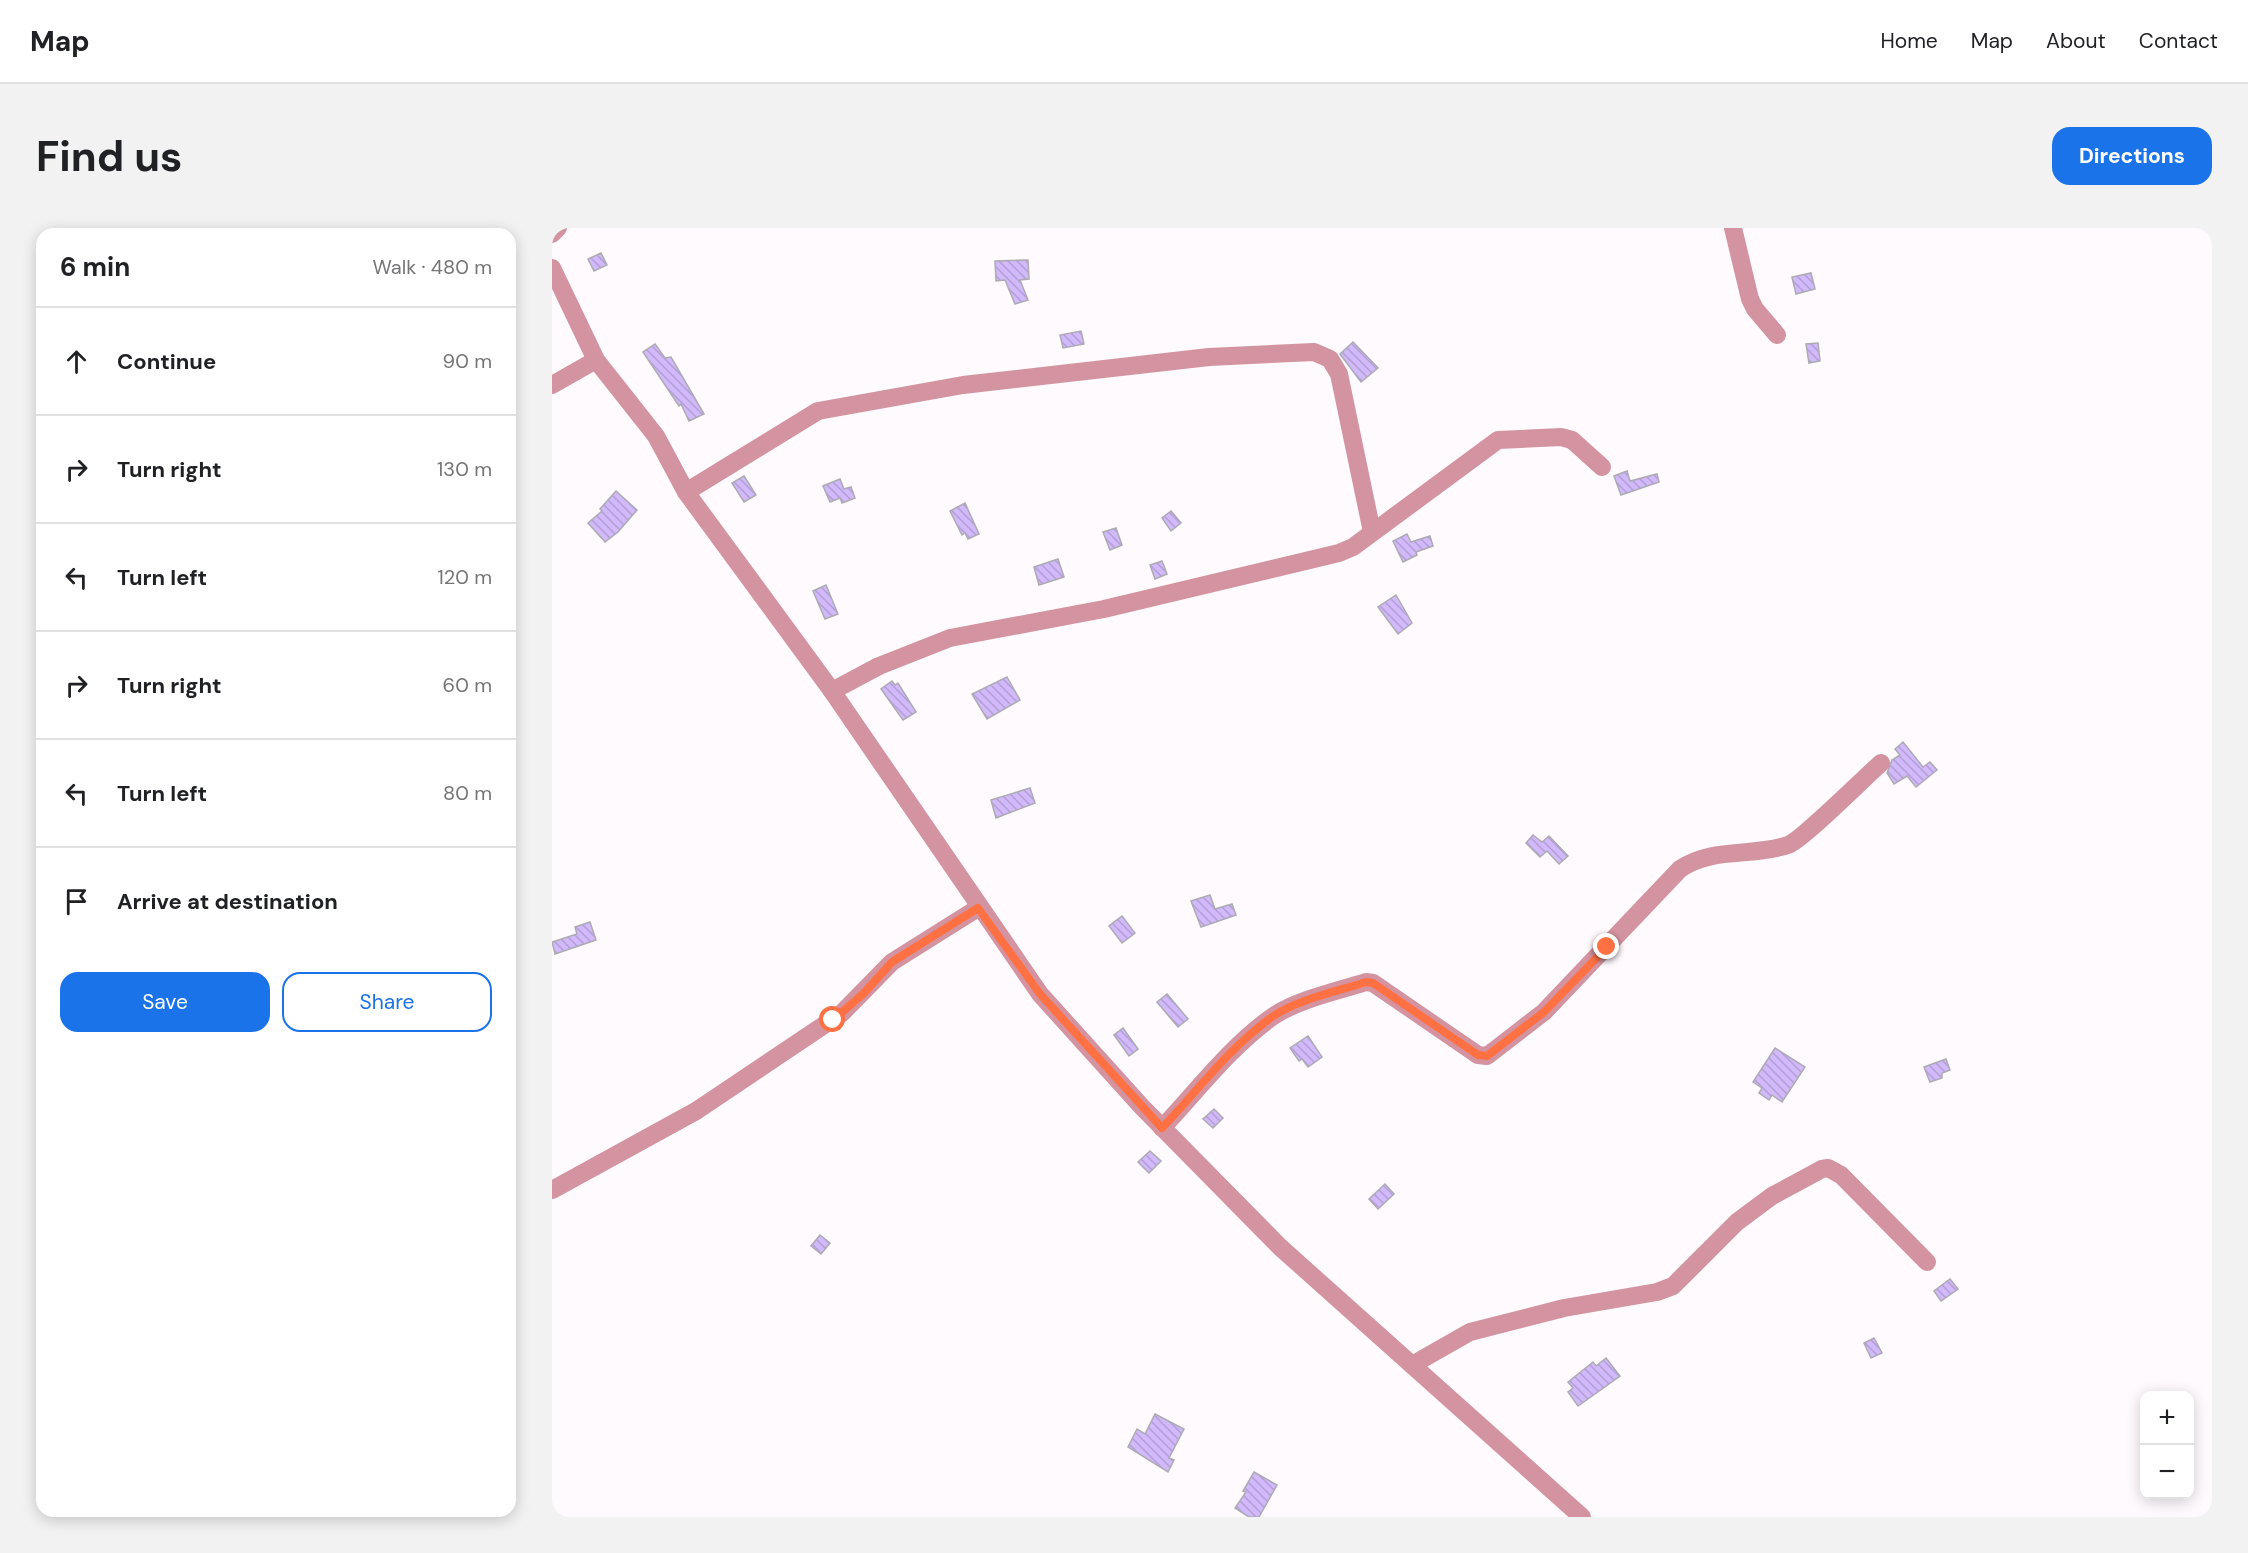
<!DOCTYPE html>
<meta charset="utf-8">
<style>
body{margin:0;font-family:"DM Sans",sans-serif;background:#f2f2f2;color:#202124}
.controls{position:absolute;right:18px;bottom:18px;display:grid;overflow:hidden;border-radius:12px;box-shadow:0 3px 15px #0003}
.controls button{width:54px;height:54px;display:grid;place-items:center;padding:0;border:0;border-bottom:2px solid #e0e0e0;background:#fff;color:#202124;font:30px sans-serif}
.stop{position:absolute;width:18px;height:18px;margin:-14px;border:4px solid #ff7043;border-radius:50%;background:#fff}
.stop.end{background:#ff7043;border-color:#fff;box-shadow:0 2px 6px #0008}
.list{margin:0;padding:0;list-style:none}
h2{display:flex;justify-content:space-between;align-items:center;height:78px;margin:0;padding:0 24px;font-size:26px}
h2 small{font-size:20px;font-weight:400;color:#757577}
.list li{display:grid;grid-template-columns:39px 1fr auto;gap:18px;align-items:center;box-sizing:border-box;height:108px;padding:0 24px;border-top:2px solid #e0e0e0}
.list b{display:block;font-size:22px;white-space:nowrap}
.list em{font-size:20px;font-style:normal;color:#757577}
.actions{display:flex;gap:12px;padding:18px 24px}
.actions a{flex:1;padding:14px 0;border:2px solid #1a73e8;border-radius:18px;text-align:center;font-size:21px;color:#1a73e8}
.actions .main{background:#1a73e8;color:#fff}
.icon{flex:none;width:33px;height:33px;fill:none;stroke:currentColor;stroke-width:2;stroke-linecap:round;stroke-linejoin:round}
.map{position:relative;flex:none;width:1660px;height:1289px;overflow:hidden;border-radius:18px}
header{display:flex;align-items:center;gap:36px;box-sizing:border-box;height:84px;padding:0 30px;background:#fff;border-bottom:2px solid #e0e0e0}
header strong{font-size:28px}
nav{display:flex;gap:33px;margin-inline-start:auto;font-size:21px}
.intro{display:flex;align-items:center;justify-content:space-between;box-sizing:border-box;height:144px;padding:0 36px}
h1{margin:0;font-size:42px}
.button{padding:15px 27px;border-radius:18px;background:#1a73e8;color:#fff;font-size:21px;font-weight:700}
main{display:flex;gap:36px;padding:0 36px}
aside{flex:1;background:#fff;border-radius:18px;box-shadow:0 3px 15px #0003}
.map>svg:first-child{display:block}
</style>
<header>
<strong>Map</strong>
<nav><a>Home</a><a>Map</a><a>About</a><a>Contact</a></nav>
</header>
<div class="intro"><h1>Find us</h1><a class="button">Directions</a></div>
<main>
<aside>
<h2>6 min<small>Walk · 480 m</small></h2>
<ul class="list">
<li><svg class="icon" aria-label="ahead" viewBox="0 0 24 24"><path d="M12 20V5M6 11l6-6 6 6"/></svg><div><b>Continue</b></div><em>90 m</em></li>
<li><svg class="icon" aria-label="right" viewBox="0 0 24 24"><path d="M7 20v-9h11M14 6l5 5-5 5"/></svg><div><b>Turn right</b></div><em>130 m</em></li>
<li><svg class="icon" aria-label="left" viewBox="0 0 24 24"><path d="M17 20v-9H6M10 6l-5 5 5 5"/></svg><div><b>Turn left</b></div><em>120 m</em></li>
<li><svg class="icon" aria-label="right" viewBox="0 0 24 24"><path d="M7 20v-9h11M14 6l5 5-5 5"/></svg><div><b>Turn right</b></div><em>60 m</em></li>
<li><svg class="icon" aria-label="left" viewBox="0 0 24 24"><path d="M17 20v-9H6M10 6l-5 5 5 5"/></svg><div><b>Turn left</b></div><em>80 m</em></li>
<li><svg class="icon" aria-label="arrive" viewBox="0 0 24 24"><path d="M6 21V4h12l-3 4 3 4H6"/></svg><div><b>Arrive at destination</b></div></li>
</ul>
<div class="actions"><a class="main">Save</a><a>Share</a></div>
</aside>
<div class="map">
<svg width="1660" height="1289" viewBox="0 0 1660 1289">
<defs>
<pattern id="building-back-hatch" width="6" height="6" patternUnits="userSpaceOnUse" patternTransform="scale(1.5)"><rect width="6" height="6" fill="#d1b9fb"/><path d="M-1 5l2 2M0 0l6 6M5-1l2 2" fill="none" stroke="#b39ed6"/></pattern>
</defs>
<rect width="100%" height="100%" fill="#fefafd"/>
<!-- building -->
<g fill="url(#building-back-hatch)" stroke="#adabb2" stroke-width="1.5">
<polygon points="49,25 55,37 42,43 36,31"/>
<polygon points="476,32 477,51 468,52 476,72 463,76 453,52 444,53 443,33"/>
<polygon points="1259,45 1263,61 1244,66 1240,49"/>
<polygon points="529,103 532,116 511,120 508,107"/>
<polygon points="801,114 826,140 809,154 788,126"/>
<polygon points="1266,115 1268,133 1257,135 1254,116"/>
<polygon points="103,116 113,130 119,129 152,186 137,193 129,176 127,178 91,124"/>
<polygon points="1075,243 1078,253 1105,246 1107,254 1069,267 1062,248"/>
<polygon points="192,248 204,267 192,274 180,255"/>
<polygon points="288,251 292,261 299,259 303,270 290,275 288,270 278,274 271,258"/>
<polygon points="64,263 85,282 66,304 53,314 36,295 50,283 48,281"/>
<polygon points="413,275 427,306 416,311 413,305 410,307 398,283"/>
<polygon points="619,283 629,295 619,303 610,290"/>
<polygon points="564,300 570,317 558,322 551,304"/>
<polygon points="855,306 859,314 878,308 881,318 864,324 865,327 851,334 841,313"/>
<polygon points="506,331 512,349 487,357 482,339"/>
<polygon points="610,333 615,346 603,351 598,337"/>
<polygon points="274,357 286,386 273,391 261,363"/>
<polygon points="844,367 860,395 846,406 826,379"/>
<polygon points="455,449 468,472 435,491 420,466"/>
<polygon points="340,453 343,457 346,455 364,484 351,492 329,461"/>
<polygon points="1351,514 1371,539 1378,534 1385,542 1364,559 1355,548 1342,556 1335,545 1340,532 1348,527 1343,521"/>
<polygon points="478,560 483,575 444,590 439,572"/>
<polygon points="981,607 990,614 997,608 1016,628 1007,636 995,623 988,629 974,615"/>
<polygon points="658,667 663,681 680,676 684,687 649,699 639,673"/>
<polygon points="570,688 583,705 570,715 557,698"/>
<polygon points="38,694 44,712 3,726 0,714 25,706 23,699"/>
<polygon points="615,766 636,791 626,799 605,774"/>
<polygon points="571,800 586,821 577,828 562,807"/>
<polygon points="756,808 770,829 756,839 750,831 747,833 738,820"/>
<polygon points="1223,820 1253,839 1230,874 1220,867 1217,872 1207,865 1210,860 1201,854"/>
<polygon points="1394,831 1398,842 1390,845 1390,850 1378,854 1372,839"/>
<polygon points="662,881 671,890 661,900 651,891"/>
<polygon points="598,923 609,933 597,945 586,934"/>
<polygon points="833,956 842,966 826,981 817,971"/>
<polygon points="268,1007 278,1015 269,1026 259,1018"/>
<polygon points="1398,1051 1406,1061 1389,1073 1382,1063"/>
<polygon points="1322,1110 1330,1125 1319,1130 1312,1115"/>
<polygon points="1054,1130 1068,1148 1026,1178 1016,1164 1021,1160 1016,1154 1041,1134 1044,1138"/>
<polygon points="603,1186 632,1201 617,1230 622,1232 616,1244 576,1219 585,1201 593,1206"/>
<polygon points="702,1244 725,1257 707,1289 697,1289 683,1280 694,1264 691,1263"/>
</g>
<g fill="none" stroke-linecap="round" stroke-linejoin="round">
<!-- minor -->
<g stroke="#d493a0" stroke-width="18">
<polyline points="1181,0 1198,71 1203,81 1225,107"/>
<polyline points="0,6 6,0"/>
<polyline points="0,40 44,132 104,208 134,264 280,463 488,766 590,879 728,1019 1030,1289"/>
<polyline points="0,157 44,132"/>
<polyline points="134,264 266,183 411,157 657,129 762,124 778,131 787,146 820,304"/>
<polyline points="280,463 327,438 398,410 552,381 787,325 801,319 946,212 1009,209 1020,212 1050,239"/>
<path d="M610,900C645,863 678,819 720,789C744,772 786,763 814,754L821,755L926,827L935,828L992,784L1128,641C1160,619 1200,629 1236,617C1249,613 1313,549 1329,535"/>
<polyline points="0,962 144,883 290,785 340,734 426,680"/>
<polyline points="860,1137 918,1104 1012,1080 1105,1064 1121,1058 1185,994 1220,968 1270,941 1276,940 1289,947 1375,1034"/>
</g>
</g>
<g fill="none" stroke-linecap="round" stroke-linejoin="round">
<!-- route -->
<path stroke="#ff7043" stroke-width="8" d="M281,792L312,765L340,734L426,680L488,766L610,900C645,863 678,819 720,789C744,772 786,763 814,754L821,755L926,827L935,828L992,784L1055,719"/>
</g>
</svg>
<div class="controls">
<button>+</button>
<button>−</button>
</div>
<div class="stop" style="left:281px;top:792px"></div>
<div class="stop end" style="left:1055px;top:719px"></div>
</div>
</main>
